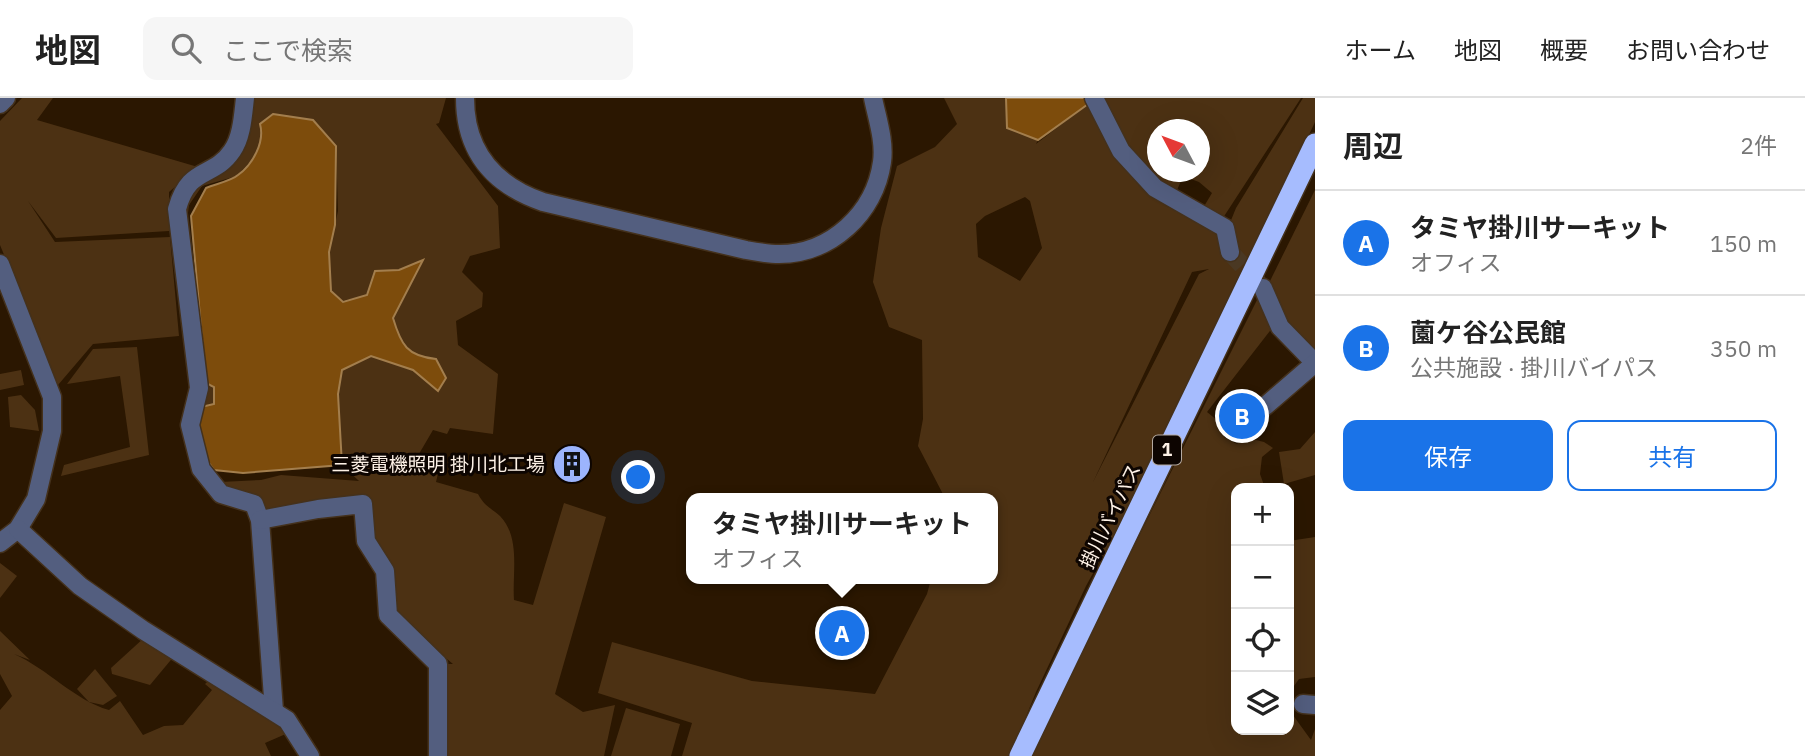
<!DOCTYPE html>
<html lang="ja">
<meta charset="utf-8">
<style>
body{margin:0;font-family:"IBM Plex Sans","Noto Sans JP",sans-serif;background:#f6f6f6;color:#222}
.controls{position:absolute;right:21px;bottom:21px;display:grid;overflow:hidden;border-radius:14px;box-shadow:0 7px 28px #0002}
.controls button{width:63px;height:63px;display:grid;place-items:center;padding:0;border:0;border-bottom:2px solid #e0e0e0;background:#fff;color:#222;font:35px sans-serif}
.compass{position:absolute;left:1147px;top:21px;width:63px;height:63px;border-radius:50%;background:#fff;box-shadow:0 7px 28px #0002;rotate:311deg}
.you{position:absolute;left:639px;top:380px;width:24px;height:24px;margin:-18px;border:5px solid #fff;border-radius:50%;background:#1a73e8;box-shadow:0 0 0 10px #1a73e833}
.badge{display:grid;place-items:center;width:46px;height:46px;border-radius:50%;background:#1a73e8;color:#fff;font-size:23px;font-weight:700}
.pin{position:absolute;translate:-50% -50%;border:4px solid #fff;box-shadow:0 2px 7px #0006}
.popup{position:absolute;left:686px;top:395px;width:312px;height:91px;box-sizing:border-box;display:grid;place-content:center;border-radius:14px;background:#fff;filter:drop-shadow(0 2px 5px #0005);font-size:23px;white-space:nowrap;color:#767676}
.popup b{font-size:26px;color:#222}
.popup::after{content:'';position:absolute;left:50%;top:100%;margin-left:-14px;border:14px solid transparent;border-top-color:#fff}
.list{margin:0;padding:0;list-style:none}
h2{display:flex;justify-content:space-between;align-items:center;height:91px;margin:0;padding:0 28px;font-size:30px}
h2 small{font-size:23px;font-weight:400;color:#767676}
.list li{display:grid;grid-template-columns:46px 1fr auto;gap:21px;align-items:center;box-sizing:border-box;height:105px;padding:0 28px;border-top:2px solid #e0e0e0}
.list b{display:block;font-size:26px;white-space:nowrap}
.list p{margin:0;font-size:23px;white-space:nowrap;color:#767676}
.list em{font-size:23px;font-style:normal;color:#767676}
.actions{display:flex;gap:14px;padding:21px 28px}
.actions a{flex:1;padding:16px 0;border:2px solid #1a73e8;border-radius:14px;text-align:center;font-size:24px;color:#1a73e8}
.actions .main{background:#1a73e8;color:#fff}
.icon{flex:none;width:38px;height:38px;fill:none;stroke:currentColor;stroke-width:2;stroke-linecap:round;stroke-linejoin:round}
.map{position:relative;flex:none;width:1315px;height:658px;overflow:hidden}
header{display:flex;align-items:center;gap:42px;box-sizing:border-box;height:98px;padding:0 35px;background:#fff;border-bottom:2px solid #e0e0e0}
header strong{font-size:33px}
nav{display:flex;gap:38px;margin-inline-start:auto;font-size:24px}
.search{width:490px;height:63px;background:#f6f6f6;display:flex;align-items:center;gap:18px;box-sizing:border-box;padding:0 24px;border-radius:14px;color:#767676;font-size:26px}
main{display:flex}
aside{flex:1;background:#fff}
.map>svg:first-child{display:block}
</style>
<header>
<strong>地図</strong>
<div class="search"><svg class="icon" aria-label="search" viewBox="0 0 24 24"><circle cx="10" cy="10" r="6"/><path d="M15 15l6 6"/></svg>ここで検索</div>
<nav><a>ホーム</a><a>地図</a><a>概要</a><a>お問い合わせ</a></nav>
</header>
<main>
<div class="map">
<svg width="1315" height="658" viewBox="0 0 1315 658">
<rect width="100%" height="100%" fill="#2b1701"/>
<!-- green -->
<g fill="#4c3113" fill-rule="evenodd">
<polygon points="22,0 53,0 37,22 198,69 169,94 169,133 56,140 28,103 55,144 170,139 179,238 93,246 58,287 0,147 0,23"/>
<path d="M251,0H446L439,25L436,26L498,108L500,150L470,158L462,174L483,195L482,209L456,223L458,247L498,276L493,336L450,330L447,336L433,332L416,361L440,367L436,384L478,396C485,409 490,409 500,418C521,440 512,475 514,502L533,507L564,405L606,419L555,596L583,614L615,607L604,658H444L446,566H453L398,520L394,494L367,440L369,401L271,417L219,390L220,384L261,382L281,377L359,383L342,367L338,296L342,272L372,258L413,272L437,292L419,259L400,243L393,220L399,172L375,173L368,197L341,203L331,193L329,154L338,113L336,48L313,23L273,16L255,58L237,78L202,88L189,107L186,132L194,173L206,285L214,289V306L201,309L180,124L192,88L216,70Z"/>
<path d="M944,0H1006L1007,30L1038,42L1036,46L1090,4L1088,0H1301L1221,123L1203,110L1212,95L1199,84L1183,78L1175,97L1225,137L1236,110L1303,0H1315V24L1158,357L1086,488L1036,594L1010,658H682L692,625L598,595L612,544L752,583L875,596L927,496L931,481H992V400H945L918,348L923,321L922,242L889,229L873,184L881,130L897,68L935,49L957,26ZM1157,32H1199V74H1157ZM1025,99L1030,103L1042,150L1020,183L978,159L976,126L985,118ZM1209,171L1199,176L1093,384L1192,174Z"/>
<polygon points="1315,92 1315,265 1299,248 1266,191"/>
<polygon points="1259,198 1273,229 1207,314 1228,331 1224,339 1237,346 1244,339 1264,344 1273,350 1262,359 1260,376 1265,390 1236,390 1236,632 1289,632 1290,613 1311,642 1315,631 1315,658 1029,658"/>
<polygon points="137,249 149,357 61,378 64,367 130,349 120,278 67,286 93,251"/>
<polygon points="21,272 24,287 0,292 0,276"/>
<polygon points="21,297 35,312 39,333 10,329 8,299"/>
<polygon points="1315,334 1315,377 1284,386 1279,354 1300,351"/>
<polygon points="1315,439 1315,579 1299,581 1289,595 1289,443"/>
<polygon points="0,465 17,478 0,500"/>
<path d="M0,533L30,562L14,556C48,571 74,602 109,612L120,603L143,637L164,628L183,627L212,592L205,586L210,581L273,620L288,635L265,645L271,658H0V612L12,598L0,576Z"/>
<polygon points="145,539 175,557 150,587 112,576 111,570"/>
<polygon points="95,571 117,598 103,607 89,604 77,591"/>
<polygon points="626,610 680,626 671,658 611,658"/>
</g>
<!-- water -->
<g fill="#7d4c0c" stroke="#a37e4d" stroke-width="2">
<polygon points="1006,0 1089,0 1091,4 1038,42 1007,30"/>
<path d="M273,16L313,22L336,48L335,127L329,154L331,193L343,204L367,197L375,173L399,172L423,162L393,220C401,247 407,258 436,261L446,280L438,293L413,272L371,258L342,272L338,296L342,367L243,375L214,372C200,354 197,331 201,309L214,306V289L206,285L191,118L206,90C215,86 231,83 238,77C253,66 265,44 260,26Z"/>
</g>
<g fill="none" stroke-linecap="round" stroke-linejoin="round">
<!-- minor-tunnel -->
<polyline stroke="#4a3823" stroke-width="18" stroke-dasharray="18 9" stroke-linecap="butt" points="1230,154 1260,187"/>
<defs>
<g id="minor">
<path d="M245,0C243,17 242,39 232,53C213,81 189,67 177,111L199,290L190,327L201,371L221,396L254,406L260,422L274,613"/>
<path d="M465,0C465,54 494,87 543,104L746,152C757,154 768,156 779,156C831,156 875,115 882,64C885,43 877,20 873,0"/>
<polyline points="1094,0 1121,53 1155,90 1225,130 1230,154"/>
<polyline points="0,6 6,0"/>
<polyline points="0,166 52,299 52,333 36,401 18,431 0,445"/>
<polyline points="1263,190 1280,229 1315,265"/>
<polyline points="1264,309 1315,265"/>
<polyline points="260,422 318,411 363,406 366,443 385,473 388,517 438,566 438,658"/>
<polyline points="18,431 80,488 143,532 287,622 310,658"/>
<polyline points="1303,606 1315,607"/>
</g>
<polyline id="highway" points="1020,658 1315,46"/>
</defs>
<!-- minor casing -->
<use href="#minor" stroke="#44311c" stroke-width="21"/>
<!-- highway casing -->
<use href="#highway" stroke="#44311c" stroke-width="24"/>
<!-- minor -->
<use href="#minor" stroke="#535e7f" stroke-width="18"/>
<!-- highway -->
<use href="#highway" stroke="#a6bcfe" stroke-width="21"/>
</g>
<!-- icons -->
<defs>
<symbol id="building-disc" viewBox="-11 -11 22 22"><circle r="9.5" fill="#9cb4fd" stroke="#0d0501"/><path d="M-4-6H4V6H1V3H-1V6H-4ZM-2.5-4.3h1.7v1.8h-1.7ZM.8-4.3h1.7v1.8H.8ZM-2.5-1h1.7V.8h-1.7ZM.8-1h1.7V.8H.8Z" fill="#111"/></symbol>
</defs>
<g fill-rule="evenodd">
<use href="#building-disc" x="550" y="344" width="44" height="44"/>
</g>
<g text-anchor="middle" stroke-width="6" stroke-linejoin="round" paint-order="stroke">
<!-- shield labels -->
<rect fill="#0d0501" stroke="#b5aaa1" stroke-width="2" x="1153" y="337.5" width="28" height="29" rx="5"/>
<g font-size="18" font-weight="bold" fill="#fdf1e6">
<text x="1167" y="358">1</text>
</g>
<!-- poi labels -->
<g font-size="19" fill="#fdf1e6" stroke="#0d0501" text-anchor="end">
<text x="545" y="373">三菱電機照明 掛川北工場</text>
</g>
<!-- street labels -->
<g font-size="19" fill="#fdf1e6" stroke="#0d0501">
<text transform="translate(1110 418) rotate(-64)" y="7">掛川バイパス</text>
</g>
</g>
</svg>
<div class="controls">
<button>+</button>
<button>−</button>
<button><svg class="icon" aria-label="locate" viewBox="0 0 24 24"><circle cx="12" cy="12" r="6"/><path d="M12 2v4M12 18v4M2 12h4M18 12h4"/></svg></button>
<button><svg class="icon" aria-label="layers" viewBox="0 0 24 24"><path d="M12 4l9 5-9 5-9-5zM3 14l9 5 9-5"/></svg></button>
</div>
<svg class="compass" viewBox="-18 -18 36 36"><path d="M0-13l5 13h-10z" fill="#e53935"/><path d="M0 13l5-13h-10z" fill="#767676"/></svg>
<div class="you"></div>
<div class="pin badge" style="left:842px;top:535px">A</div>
<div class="popup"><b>タミヤ掛川サーキット</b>オフィス</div>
<div class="pin badge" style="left:1242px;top:318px">B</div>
</div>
<aside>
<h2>周辺<small>2件</small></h2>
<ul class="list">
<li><span class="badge">A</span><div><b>タミヤ掛川サーキット</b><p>オフィス</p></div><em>150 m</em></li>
<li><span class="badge">B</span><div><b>薗ケ谷公民館</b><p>公共施設 · 掛川バイパス</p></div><em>350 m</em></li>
</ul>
<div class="actions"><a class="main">保存</a><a>共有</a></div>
</aside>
</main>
